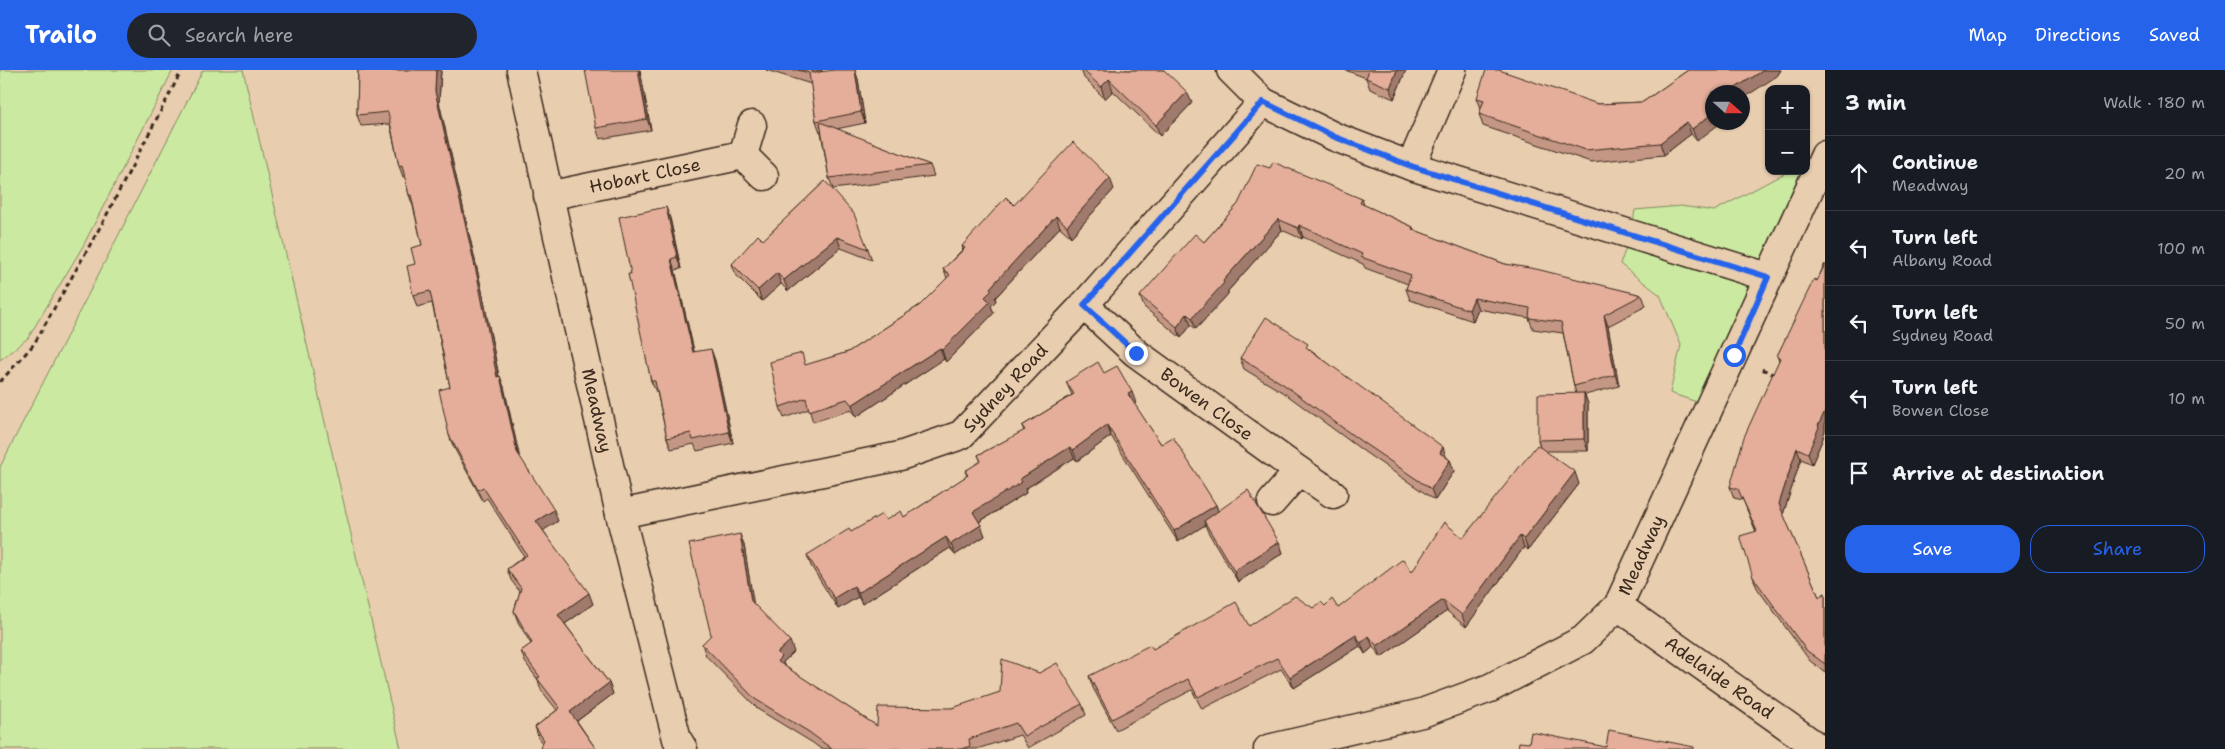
<!DOCTYPE html>
<meta charset="utf-8">
<style>
body{margin:0;font-family:"Shantell Sans",sans-serif;background:#20242c;color:#f1f3f6}
.controls{position:absolute;right:15px;top:15px;display:grid;overflow:hidden;border-radius:10px;box-shadow:0 1px 4px #0004}
.controls button{width:45px;height:45px;display:grid;place-items:center;padding:0;border:0;border-bottom:1px solid #363941;background:#171b24;color:#f1f3f6;font:25px sans-serif}
.compass{position:absolute;left:1705px;top:15px;width:45px;height:45px;border-radius:50%;background:#171b24;box-shadow:0 1px 4px #0004;rotate:111deg}
.stop{position:absolute;width:15px;height:15px;margin:-11px;border:4px solid #2563eb;border-radius:50%;background:#fff}
.stop.end{background:#2563eb;border-color:#fff;box-shadow:0 1px 5px #0008}
.list{margin:0;padding:0;list-style:none}
h2{display:flex;justify-content:space-between;align-items:center;height:65px;margin:0;padding:0 20px;font-size:21px}
h2 small{font-size:16px;font-weight:400;color:#9ea1a6}
.list li{display:grid;grid-template-columns:32px 1fr auto;gap:15px;align-items:center;box-sizing:border-box;height:75px;padding:0 20px;border-top:1px solid #363941}
.list b{display:block;font-size:19px;white-space:nowrap}
.list p{margin:0;font-size:16px;white-space:nowrap;color:#9ea1a6}
.list em{font-size:16px;font-style:normal;color:#9ea1a6}
.actions{display:flex;gap:10px;padding:15px 20px}
.actions a{flex:1;padding:11px 0;border:1px solid #2563eb;border-radius:20px;text-align:center;font-size:18px;color:#2563eb}
.actions .main{background:#2563eb;color:#fff}
.icon{flex:none;width:28px;height:28px;fill:none;stroke:currentColor;stroke-width:2;stroke-linecap:round;stroke-linejoin:round}
.map{position:relative;flex:none;width:1825px;height:679px;overflow:hidden}
header{display:flex;align-items:center;gap:30px;box-sizing:border-box;height:70px;padding:0 25px;background:#2563eb;color:#fff}
header strong{font-size:24px}
nav{display:flex;gap:28px;margin-inline-start:auto;font-size:18px}
.search{width:350px;height:45px;background:#20242c;display:flex;align-items:center;gap:12px;box-sizing:border-box;padding:0 18px;border-radius:28px;color:#9ea1a6;font-size:19px}
main{display:flex}
aside{flex:1;background:#171b24}
.map>svg:first-child{display:block}
</style>
<header>
<strong>Trailo</strong>
<div class="search"><svg class="icon" aria-label="search" viewBox="0 0 24 24"><circle cx="10" cy="10" r="6"/><path d="M15 15l6 6"/></svg>Search here</div>
<nav><a>Map</a><a>Directions</a><a>Saved</a></nav>
</header>
<main>
<div class="map">
<svg width="1825" height="679" viewBox="0 0 1825 679">
<rect width="100%" height="100%" fill="#e8cdaf"/>
<filter id="ink" filterUnits="userSpaceOnUse"><feTurbulence type="fractalNoise" baseFrequency=".02" numOctaves="2"/><feDisplacementMap in="SourceGraphic" scale="10" xChannelSelector="R" yChannelSelector="G"/><feConvolveMatrix kernelMatrix="1 2 1 2 8 2 1 2 1" color-interpolation-filters="sRGB"/></filter>
<g filter="url(#ink)">
<!-- green -->
<g fill="#cbe9a1" stroke="#838a60">
<polygon points="0,0 173,0 83,176 28,268 0,290"/>
<polygon points="203,0 243,0 401,679 0,679 0,397"/>
<polygon points="1789,101 1801,101 1815,107 1709,336 1670,323 1681,275 1660,225 1620,194 1631,165 1635,140 1681,136 1714,141"/>
</g>
<g fill="none" stroke-linecap="round" stroke-linejoin="round">
<defs>
<g id="minor">
<path id="s1" d="M521,0L620,444L677,669L683,679"/>
<polyline points="1231,0 1263,32 1335,67 1411,96 1768,207"/>
<polyline points="752,55 743,85 764,106"/>
<polyline points="1411,96 1452,0"/>
<path id="s2" d="M548,126L743,85"/>
<path id="s3" d="M1084,235L1136,283L1299,401L1272,432"/>
<polyline points="1299,401 1333,424"/>
<path id="s4" d="M620,444L900,386L961,365L1084,235L1263,32"/>
<path id="s5" d="M1618,536L1820,679"/>
<path id="s6" d="M1268,679L1422,643L1490,618L1583,570L1618,536L1825,85"/>
</g>
</defs>
<!-- minor casing -->
<use href="#minor" stroke="#3b2a1e" stroke-width="31"/>
<!-- path -->
<g stroke="#3b2a1e" stroke-width="3" stroke-dasharray="5 4" stroke-linecap="butt">
<polyline points="1762,299 1775,305"/>
<polyline points="0,312 34,274 103,152 182,0"/>
</g>
<!-- minor -->
<use href="#minor" stroke="#e8cdaf" stroke-width="28"/>
</g>
<!-- wall -->
<g fill="#c49684" stroke="#3b2a1e">
<polygon points="358,0 441,0 439,32 482,221 499,306 504,317 519,386 558,451 543,460 593,534 565,554 609,613 613,624 577,651 596,679 541,679 540,677 542,673 539,669 535,657 557,640 541,620 538,610 525,592 521,581 531,574 518,552 514,541 520,522 511,510 507,499 524,486 487,428 483,431 453,376 449,365 450,317 432,233 417,237 413,225 415,194 422,175 413,136 409,125 405,107 403,107 399,96 390,54 361,56 357,45"/>
<polygon points="640,0 651,60 600,69 596,58"/>
<polygon points="766,0 822,0 821,2 858,9 865,53 836,59 930,95 934,106 833,119 829,108 821,62 820,62 816,51 811,14"/>
<polygon points="1080,0 1164,0 1192,33 1160,66 1113,21 1105,29 1084,8 1082,2"/>
<polygon points="1345,0 1406,0 1394,29 1370,19 1366,8"/>
<polygon points="1688,0 1781,0 1777,6 1742,22 1697,71 1691,64 1664,85 1591,92 1483,56 1479,44 1481,38 1477,28 1598,34 1643,32"/>
<polygon points="825,111 868,179 872,190 841,178 788,221 781,214 762,231 736,205 732,194 763,170"/>
<polygon points="1114,119 1071,167 1060,157 995,228 996,231 991,236 994,243 946,292 944,289 856,347 851,340 813,352 809,339 784,348 780,337 807,295 848,282 920,235 947,208 943,199 963,179 962,176 1014,135"/>
<polygon points="1362,129 1364,135 1413,157 1414,160 1505,194 1642,225 1646,236 1608,256 1619,316 1585,325 1588,334 1588,381 1546,381 1579,414 1528,480 1524,477 1466,557 1447,541 1381,587 1373,577 1365,584 1360,576 1294,618 1281,599 1202,639 1192,620 1116,660 1093,618 1089,606 1153,579 1249,556 1313,538 1325,536 1338,538 1412,502 1463,468 1540,377 1538,370 1576,323 1574,316 1563,263 1533,259 1529,248 1478,239 1473,251 1410,230 1406,219 1408,214 1365,198 1363,194 1303,167 1302,169 1282,160 1228,221 1228,224 1196,259 1191,255 1181,268 1144,237 1140,226 1204,172 1238,134"/>
<polygon points="670,148 681,199 675,200 694,282 715,290 733,373 697,381 694,374 671,379 667,368 657,322 656,322 651,311 631,204"/>
<polygon points="1825,194 1825,361 1823,366 1823,368 1812,394 1801,389 1783,444 1819,527 1825,523 1825,602 1810,591 1757,518 1753,507 1756,462 1743,430 1734,428 1730,417 1779,291 1777,286"/>
<polygon points="1310,279 1450,390 1454,401 1435,430 1366,383 1287,325 1244,299 1240,288"/>
<polygon points="1104,303 1136,333 1134,334 1161,374 1216,435 1218,441 1279,472 1283,483 1238,512 1208,462 1205,455 1178,472 1111,366 1077,391 1074,388 1025,419 1026,423 979,452 985,466 955,485 950,478 862,534 858,527 838,539 811,496 807,485 851,462 904,447 967,406 965,401 981,392 978,385 1024,361 1022,356 1072,325 1066,312"/>
<polygon points="744,475 753,534 794,582 783,592 784,596 877,656 952,638 1082,634 1086,645 1028,678 1020,665 977,679 821,679 813,673 759,640 706,586 702,574 711,565"/>
</g>
<!-- shaded-wall -->
<g fill="#a07a6c" stroke="#3b2a1e">
<polygon points="436,0 441,0 439,32 482,221 501,318 497,307 435,21"/>
<polygon points="638,0 640,0 651,60 647,49"/>
<polygon points="813,0 822,0 815,14 811,3"/>
<polygon points="855,0 858,9 865,53 861,42"/>
<polygon points="1397,0 1406,0 1394,29 1390,18"/>
<polygon points="1764,0 1781,0 1777,6 1742,29 1742,22 1729,22"/>
<polygon points="1109,9 1113,21 1105,29 1101,17"/>
<polygon points="1187,22 1192,33 1160,66 1156,55"/>
<polygon points="1712,44 1712,52 1722,52 1697,71 1692,59"/>
<polygon points="1687,52 1691,64 1664,85 1660,73"/>
<polygon points="1110,108 1114,119 1071,167 1067,156"/>
<polygon points="666,137 670,148 681,199 677,187"/>
<polygon points="1056,146 1060,157 995,228 996,231 991,236 994,243 946,292 942,280 990,218"/>
<polygon points="1278,149 1282,160 1228,221 1228,224 1196,259 1192,248 1223,211"/>
<polygon points="1299,155 1303,167 1302,169 1298,158"/>
<polygon points="837,167 841,178 788,221 784,210"/>
<polygon points="671,189 675,200 697,293 693,282"/>
<polygon points="777,203 781,214 762,231 758,220"/>
<polygon points="1474,228 1478,239 1473,251 1469,240"/>
<polygon points="1187,244 1191,255 1181,268 1177,257"/>
<polygon points="1604,245 1608,256 1619,316 1615,305"/>
<polygon points="940,278 944,289 856,347 852,335"/>
<polygon points="711,279 715,290 733,373 729,362"/>
<polygon points="500,306 504,317 521,393 517,382"/>
<polygon points="1132,322 1136,333 1132,335 1128,324"/>
<polygon points="1584,323 1588,334 1588,381 1584,369"/>
<polygon points="1825,341 1825,361 1823,366 1823,368 1812,394 1808,383 1818,356"/>
<polygon points="1107,355 1111,366 1077,391 1073,380"/>
<polygon points="1070,377 1074,388 1025,419 1026,423 977,453 973,442 1020,409"/>
<polygon points="1443,377 1447,389 1440,383"/>
<polygon points="1797,378 1801,389 1783,445 1779,434"/>
<polygon points="1450,390 1454,401 1435,430 1431,419"/>
<polygon points="1575,402 1579,414 1528,480 1524,469"/>
<polygon points="1216,435 1220,446 1204,451 1205,455 1178,472 1174,461"/>
<polygon points="554,440 558,451 541,462 536,451"/>
<polygon points="981,455 985,466 955,485 951,474"/>
<polygon points="740,464 744,475 755,542 751,531"/>
<polygon points="1520,466 1524,477 1466,557 1462,545"/>
<polygon points="946,467 950,478 862,534 858,523"/>
<polygon points="1279,472 1283,483 1238,512 1234,501"/>
<polygon points="854,516 858,527 838,539 834,528"/>
<polygon points="589,523 593,534 562,556 558,545"/>
<polygon points="1443,530 1447,541 1381,587 1377,576"/>
<polygon points="1356,565 1360,576 1294,618 1290,607"/>
<polygon points="1369,566 1373,577 1365,584 1361,573"/>
<polygon points="790,571 794,582 783,592 785,598 777,591 777,583"/>
<polygon points="609,613 613,624 574,653 570,642"/>
</g>
<!-- building -->
<g fill="#e4ae9a" stroke="#3b2a1e">
<polygon points="358,0 436,0 435,21 478,210 497,307 500,306 517,382 554,440 536,451 589,523 558,545 609,613 570,642 596,679 542,679 540,677 544,670 535,657 560,638 537,608 540,607 521,581 532,573 514,541 521,518 507,499 527,485 483,417 478,420 449,365 439,320 450,317 430,221 413,225 407,196 415,194 411,178 422,175 411,125 409,125 402,95 399,96 388,42 357,45"/>
<polygon points="585,0 638,0 647,49 596,58"/>
<polygon points="798,0 813,0 811,3 835,0 855,0 861,42 816,51 809,3"/>
<polygon points="1083,0 1164,0 1187,22 1156,55 1109,9 1101,17"/>
<polygon points="1369,0 1397,0 1390,18 1366,8"/>
<polygon points="1486,0 1499,0 1598,34 1643,32 1688,0 1764,0 1729,22 1712,22 1712,44 1692,59 1687,52 1660,73 1586,80 1479,44 1484,30 1477,28"/>
<polygon points="820,52 930,95 829,108"/>
<polygon points="1073,72 1110,108 1067,156 1056,146 990,218 992,220 985,227 990,232 942,280 940,278 852,335 847,329 809,341 806,328 780,337 770,292 802,283 805,295 848,282 920,235 950,205 943,199 965,178 962,176 1006,127 1014,135"/>
<polygon points="1273,92 1362,129 1360,133 1413,157 1412,159 1505,194 1536,199 1642,225 1604,245 1615,305 1574,316 1561,252 1529,248 1530,238 1474,228 1469,240 1406,219 1411,205 1361,187 1362,184 1299,155 1298,158 1278,149 1223,211 1224,213 1192,248 1187,244 1177,257 1140,226 1195,164 1204,172 1238,134 1257,94 1270,98"/>
<polygon points="825,111 854,144 868,179 837,167 784,210 777,203 758,220 732,194 758,165 763,170"/>
<polygon points="666,137 677,187 671,189 693,282 711,279 729,362 693,370 691,363 667,368 655,311 651,311 628,204 631,204 619,147"/>
<polygon points="1825,194 1825,341 1818,356 1819,357 1808,383 1797,378 1779,434 1819,527 1825,523 1825,594 1806,580 1753,507 1740,466 1757,461 1738,419 1730,417 1744,367 1780,288 1777,286 1814,209 1817,211"/>
<polygon points="1266,247 1308,274 1306,277 1443,377 1440,383 1450,390 1431,419 1362,372 1283,314 1240,288"/>
<polygon points="1098,292 1104,303 1117,296 1132,322 1128,324 1161,374 1173,367 1216,435 1174,461 1107,355 1073,380 1070,377 1020,409 1022,412 973,442 981,455 951,474 946,467 858,523 854,516 834,528 807,485 849,459 851,462 882,444 886,450 901,441 904,447 968,405 965,401 981,391 978,385 1025,360 1022,356 1074,324 1066,312"/>
<polygon points="1584,323 1584,369 1538,370 1538,324"/>
<polygon points="1537,375 1575,402 1524,469 1520,466 1462,545 1443,530 1377,576 1369,566 1361,573 1356,565 1290,607 1277,588 1198,627 1188,609 1112,649 1089,606 1150,575 1153,579 1236,532 1249,556 1295,526 1313,538 1321,532 1325,536 1332,529 1338,538 1403,489 1412,502 1444,452 1463,468"/>
<polygon points="1248,420 1279,472 1234,501 1204,451"/>
<polygon points="740,464 751,531 790,571 777,583 781,587 777,591 877,656 878,637 952,638 1000,622 1002,589 1039,603 1057,593 1082,634 1024,666 1016,653 969,669 970,676 961,679 832,679 809,662 755,629 702,574 711,565 689,474"/>
<polygon points="1609,660 1694,677 1694,679 1518,679 1519,672 1529,673 1531,662 1606,677"/>
</g>
</g>
<g fill="none" stroke-linecap="round" stroke-linejoin="round" filter="url(#ink)">
<!-- route -->
<polyline stroke="#2563eb" stroke-width="6" points="1136,283 1084,235 1263,32 1335,67 1411,96 1768,207 1734,285"/>
</g>
<g text-anchor="middle" stroke-width="4" stroke-linejoin="round" paint-order="stroke">
<!-- street labels -->
<g font-size="18" fill="#3b2a1e" stroke="#e8cdaf">
<text dy="6" stroke="none"><textPath href="#s2" startOffset="99">Hobart Close</textPath></text>
<text dy="6" stroke="none"><textPath href="#s4" startOffset="415">Sydney Road</textPath></text>
<text dy="6" stroke="none"><textPath href="#s3" startOffset="158">Bowen Close</textPath></text>
<text dy="6" stroke="none"><textPath href="#s1" startOffset="349">Meadway</textPath></text>
<text dy="6" stroke="none"><textPath href="#s6" startOffset="440">Meadway</textPath></text>
<text dy="6" stroke="none"><textPath href="#s5" startOffset="124">Adelaide Road</textPath></text>
</g>
</g>
</svg>
<div class="controls">
<button>+</button>
<button>−</button>
</div>
<svg class="compass" viewBox="-18 -18 36 36"><path d="M0-13l5 13h-10z" fill="#e53935"/><path d="M0 13l5-13h-10z" fill="#9ea1a6"/></svg>
<div class="stop" style="left:1734px;top:285px"></div>
<div class="stop end" style="left:1136px;top:283px"></div>
</div>
<aside>
<h2>3 min<small>Walk · 180 m</small></h2>
<ul class="list">
<li><svg class="icon" aria-label="ahead" viewBox="0 0 24 24"><path d="M12 20V5M6 11l6-6 6 6"/></svg><div><b>Continue</b><p>Meadway</p></div><em>20 m</em></li>
<li><svg class="icon" aria-label="left" viewBox="0 0 24 24"><path d="M17 20v-9H6M10 6l-5 5 5 5"/></svg><div><b>Turn left</b><p>Albany Road</p></div><em>100 m</em></li>
<li><svg class="icon" aria-label="left" viewBox="0 0 24 24"><path d="M17 20v-9H6M10 6l-5 5 5 5"/></svg><div><b>Turn left</b><p>Sydney Road</p></div><em>50 m</em></li>
<li><svg class="icon" aria-label="left" viewBox="0 0 24 24"><path d="M17 20v-9H6M10 6l-5 5 5 5"/></svg><div><b>Turn left</b><p>Bowen Close</p></div><em>10 m</em></li>
<li><svg class="icon" aria-label="arrive" viewBox="0 0 24 24"><path d="M6 21V4h12l-3 4 3 4H6"/></svg><div><b>Arrive at destination</b></div></li>
</ul>
<div class="actions"><a class="main">Save</a><a>Share</a></div>
</aside>
</main>
